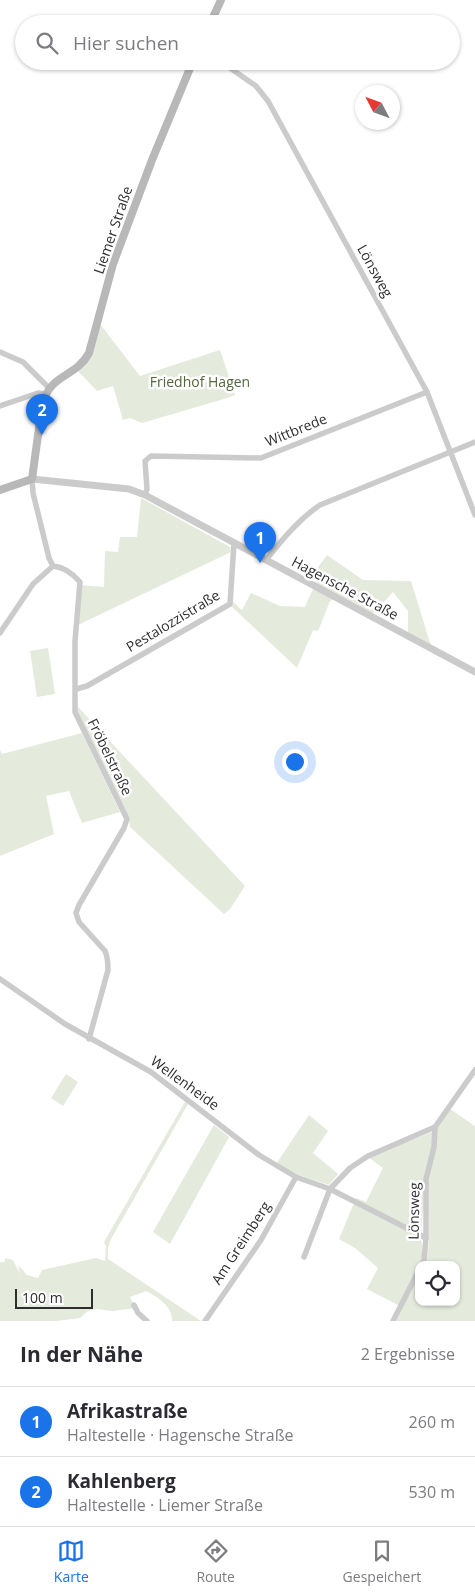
<!DOCTYPE html>
<html lang="de">
<meta charset="utf-8">
<style>
body{margin:0;font-family:"Open Sans",sans-serif;background:#f2f2f3;color:#2b2b33}
.controls{position:absolute;right:15px;bottom:15px;display:grid;overflow:hidden;border-radius:10px;box-shadow:0 1px 4px #0004}
.controls button{width:45px;height:45px;display:grid;place-items:center;padding:0;border:0;border-bottom:1px solid #e1e1e2;background:#fff;color:#2b2b33;font:25px sans-serif}
.compass{position:absolute;left:355px;top:85px;width:45px;height:45px;border-radius:50%;background:#fff;box-shadow:0 1px 4px #0004;rotate:311deg}
.scale{position:absolute;left:15px;bottom:12px;width:78px;box-sizing:border-box;padding-left:5px;border:2px solid #2e2e2e;border-top:0;font-size:14px;line-height:18px;white-space:nowrap;color:#2e2e2e;-webkit-text-stroke:4px #fff;paint-order:stroke}
.you{position:absolute;left:294px;top:761px;width:18px;height:18px;margin:-12px;border:4px solid #fff;border-radius:50%;background:#1a73e8;box-shadow:0 0 0 8px #1a73e833}
.badge{display:grid;place-items:center;width:32px;height:32px;border-radius:50%;background:#1a73e8;color:#fff;font-size:16px;font-weight:700}
.pin{position:absolute;translate:-50% -41px;filter:drop-shadow(0 1px 2px #0008)}
.pin::after{content:'';position:absolute;top:26px;width:18px;height:15px;background:inherit;clip-path:polygon(0 0,100% 0,50% 100%)}
.list{margin:0;padding:0;list-style:none}
h2{display:flex;justify-content:space-between;align-items:center;height:65px;margin:0;padding:0 20px;font-size:21px}
h2 small{font-size:16px;font-weight:400;color:#7c7c81}
.list li{display:grid;grid-template-columns:32px 1fr auto;gap:15px;align-items:center;box-sizing:border-box;height:70px;padding:0 20px;border-top:1px solid #e1e1e2}
.list b{display:block;font-size:19px;white-space:nowrap}
.list p{margin:0;font-size:16px;white-space:nowrap;color:#7c7c81}
.list em{font-size:16px;font-style:normal;color:#7c7c81}
.icon{flex:none;width:28px;height:28px;fill:none;stroke:currentColor;stroke-width:2;stroke-linecap:round;stroke-linejoin:round}
.map{position:relative;flex:none;width:475px;height:1321px;overflow:hidden}
.search{position:absolute;background:#fff;box-shadow:0 1px 4px #0004;left:15px;right:15px;top:15px;height:55px;display:flex;align-items:center;gap:12px;box-sizing:border-box;padding:0 18px;border-radius:28px;color:#7c7c81;font-size:19px}
.sheet{height:205px;background:#fff}
nav{display:flex;justify-content:space-around;align-items:center;box-sizing:border-box;height:70px;border-top:1px solid #e1e1e2;background:#fff;font-size:14px;color:#7c7c81}
nav a{display:grid;justify-items:center;gap:2px}
nav .on{color:#1a73e8}
.map>svg:first-child{display:block}
</style>
<div class="map">
<svg width="475" height="1321" viewBox="0 0 475 1321">
<rect width="100%" height="100%" fill="#fff"/>
<!-- green -->
<g fill="#e4eadc">
<polygon points="100,324 140,376 220,350 235,395 224,399 142,423 130,418 123,420 113,386 97,391 78,371 87,359"/>
<polygon points="141,498 230,547 231,552 78,625 79,585 104,587 105,551 118,552 120,537 137,537"/>
<polygon points="327,555 363,580 411,581 431,646 408,635 408,611 393,592 372,615 338,597 330,601 318,631 313,630 297,668 231,606 232,601 242,610 251,593 280,606 305,607 316,582 311,577"/>
<polygon points="48,648 55,694 37,697 30,651"/>
<polygon points="77,706 245,886 230,909 224,914 130,827 129,818 100,762 77,713"/>
<polygon points="82,733 120,812 82,823 69,791 46,796 54,834 0,856 0,750 2,754"/>
<polygon points="66,1074 78,1082 63,1106 51,1098"/>
<path d="M185,1102L188,1104L111,1239L108,1248V1259L201,1321H172C173,1307 158,1297 146,1291L130,1297L136,1308L112,1311L97,1309L88,1311L80,1318L56,1321H0V1262H5V1258L13,1260L20,1274L18,1265L27,1275L38,1278L42,1270L96,1258L105,1261L106,1247L104,1242Z"/>
<polygon points="450,1109 475,1126 475,1321 396,1321 402,1309 398,1305 367,1289 378,1268 355,1248 339,1239 356,1198 366,1202 383,1168 368,1157 432,1132 432,1149 425,1177 421,1237 423,1258 416,1270 419,1277 419,1302 456,1302 456,1265 425,1265 427,1260 429,1241 428,1181 437,1128"/>
<polygon points="309,1115 328,1131 313,1153 338,1174 329,1185 293,1173 276,1164"/>
<polygon points="214,1125 229,1137 170,1244 153,1232"/>
</g>
<g fill="none" stroke-linecap="round" stroke-linejoin="round">
<!-- minor -->
<g stroke="#cbcbcb" stroke-width="5.5">
<polyline points="220,61 256,86 268,101 427,392 475,515"/>
<polyline points="0,352 23,362 49,388"/>
<polyline points="0,406 38,393 45,394"/>
<path d="M32,479L33,493L49,558L53,566C64,567 73,574 80,582L75,641V712L127,819L124,828L79,905L76,913L79,922L105,951C108,957 108,963 108,970L89,1039"/>
<polyline points="145,495 147,489 145,461 151,456 261,458 427,392"/>
<path d="M266,560C281,541 299,519 320,505L475,442"/>
<polyline points="0,633 33,584 53,566"/>
<polyline points="76,689 87,686 230,604 234,543"/>
<polyline points="0,979 65,1024 151,1072 259,1155 296,1177 330,1189 426,1238"/>
<polyline points="304,1257 330,1189 350,1168 368,1156 435,1127"/>
<polyline points="422,1265 424,1260 426,1238 426,1179 434,1147 435,1127 475,1070"/>
<polyline points="134,1305 138,1313 147,1321"/>
<polyline points="205,1321 261,1240 296,1177"/>
<polyline points="393,1321 419,1270"/>
</g>
<!-- tertiary -->
<polyline stroke="#cbcbcb" stroke-width="7" points="32,479 129,489 145,495 475,672"/>
<!-- secondary -->
<g stroke="#b8b8b8" stroke-width="8">
<polyline points="210,24 221,0"/>
<path d="M0,490L32,479L42,406C50,372 75,379 89,353L113,264L152,160L193,61"/>
</g>
</g>
<g text-anchor="middle" stroke-width="5" stroke-linejoin="round" paint-order="stroke">
<!-- street labels -->
<g font-size="14" fill="#2e2e2e" stroke="#fff">
<text transform="translate(113 230) rotate(-71)" y="5">Liemer Straße</text>
<text transform="translate(375 271) rotate(61)" y="5">Lönsweg</text>
<text transform="translate(296 430) rotate(-22)" y="5">Wittbrede</text>
<text transform="translate(345 588) rotate(28)" y="5">Hagensche Straße</text>
<text transform="translate(173 621) rotate(-31)" y="5">Pestalozzistraße</text>
<text transform="translate(110 757) rotate(64)" y="5">Fröbelstraße</text>
<text transform="translate(185 1083) rotate(36)" y="5">Wellenheide</text>
<text transform="translate(414 1211) rotate(-89)" y="5">Lönsweg</text>
<text transform="translate(241 1243) rotate(-57)" y="5">Am Greimberg</text>
</g>
<!-- park labels -->
<g font-size="14" fill="#52673e" stroke="#fff">
<text x="200" y="387">Friedhof Hagen</text>
</g>
</g>
</svg>
<div class="controls">
<button><svg class="icon" aria-label="locate" viewBox="0 0 24 24"><circle cx="12" cy="12" r="6"/><path d="M12 2v4M12 18v4M2 12h4M18 12h4"/></svg></button>
</div>
<svg class="compass" viewBox="-18 -18 36 36"><path d="M0-13l5 13h-10z" fill="#e53935"/><path d="M0 13l5-13h-10z" fill="#7c7c81"/></svg>
<div class="scale">100 m</div>
<div class="you"></div>
<div class="pin badge" style="left:260px;top:563px">1</div>
<div class="pin badge" style="left:42px;top:435px">2</div>
<div class="search"><svg class="icon" aria-label="search" viewBox="0 0 24 24"><circle cx="10" cy="10" r="6"/><path d="M15 15l6 6"/></svg>Hier suchen</div>
</div>
<section class="sheet">
<h2>In der Nähe<small>2 Ergebnisse</small></h2>
<ul class="list">
<li><span class="badge">1</span><div><b>Afrikastraße</b><p>Haltestelle · Hagensche Straße</p></div><em>260 m</em></li>
<li><span class="badge">2</span><div><b>Kahlenberg</b><p>Haltestelle · Liemer Straße</p></div><em>530 m</em></li>
</ul>
</section>
<nav>
<a class="on"><svg class="icon" aria-label="map" viewBox="0 0 24 24"><path d="M3 6l6-2 6 2 6-2v14l-6 2-6-2-6 2zM9 4v14M15 6v14"/></svg>Karte</a>
<a><svg class="icon" aria-label="directions" viewBox="0 0 24 24"><path d="M12 3l9 9-9 9-9-9zM9 14v-3h6M13 9l2 2-2 2"/></svg>Route</a>
<a><svg class="icon" aria-label="saved" viewBox="0 0 24 24"><path d="M7 4h10v16l-5-4-5 4z"/></svg>Gespeichert</a>
</nav>
